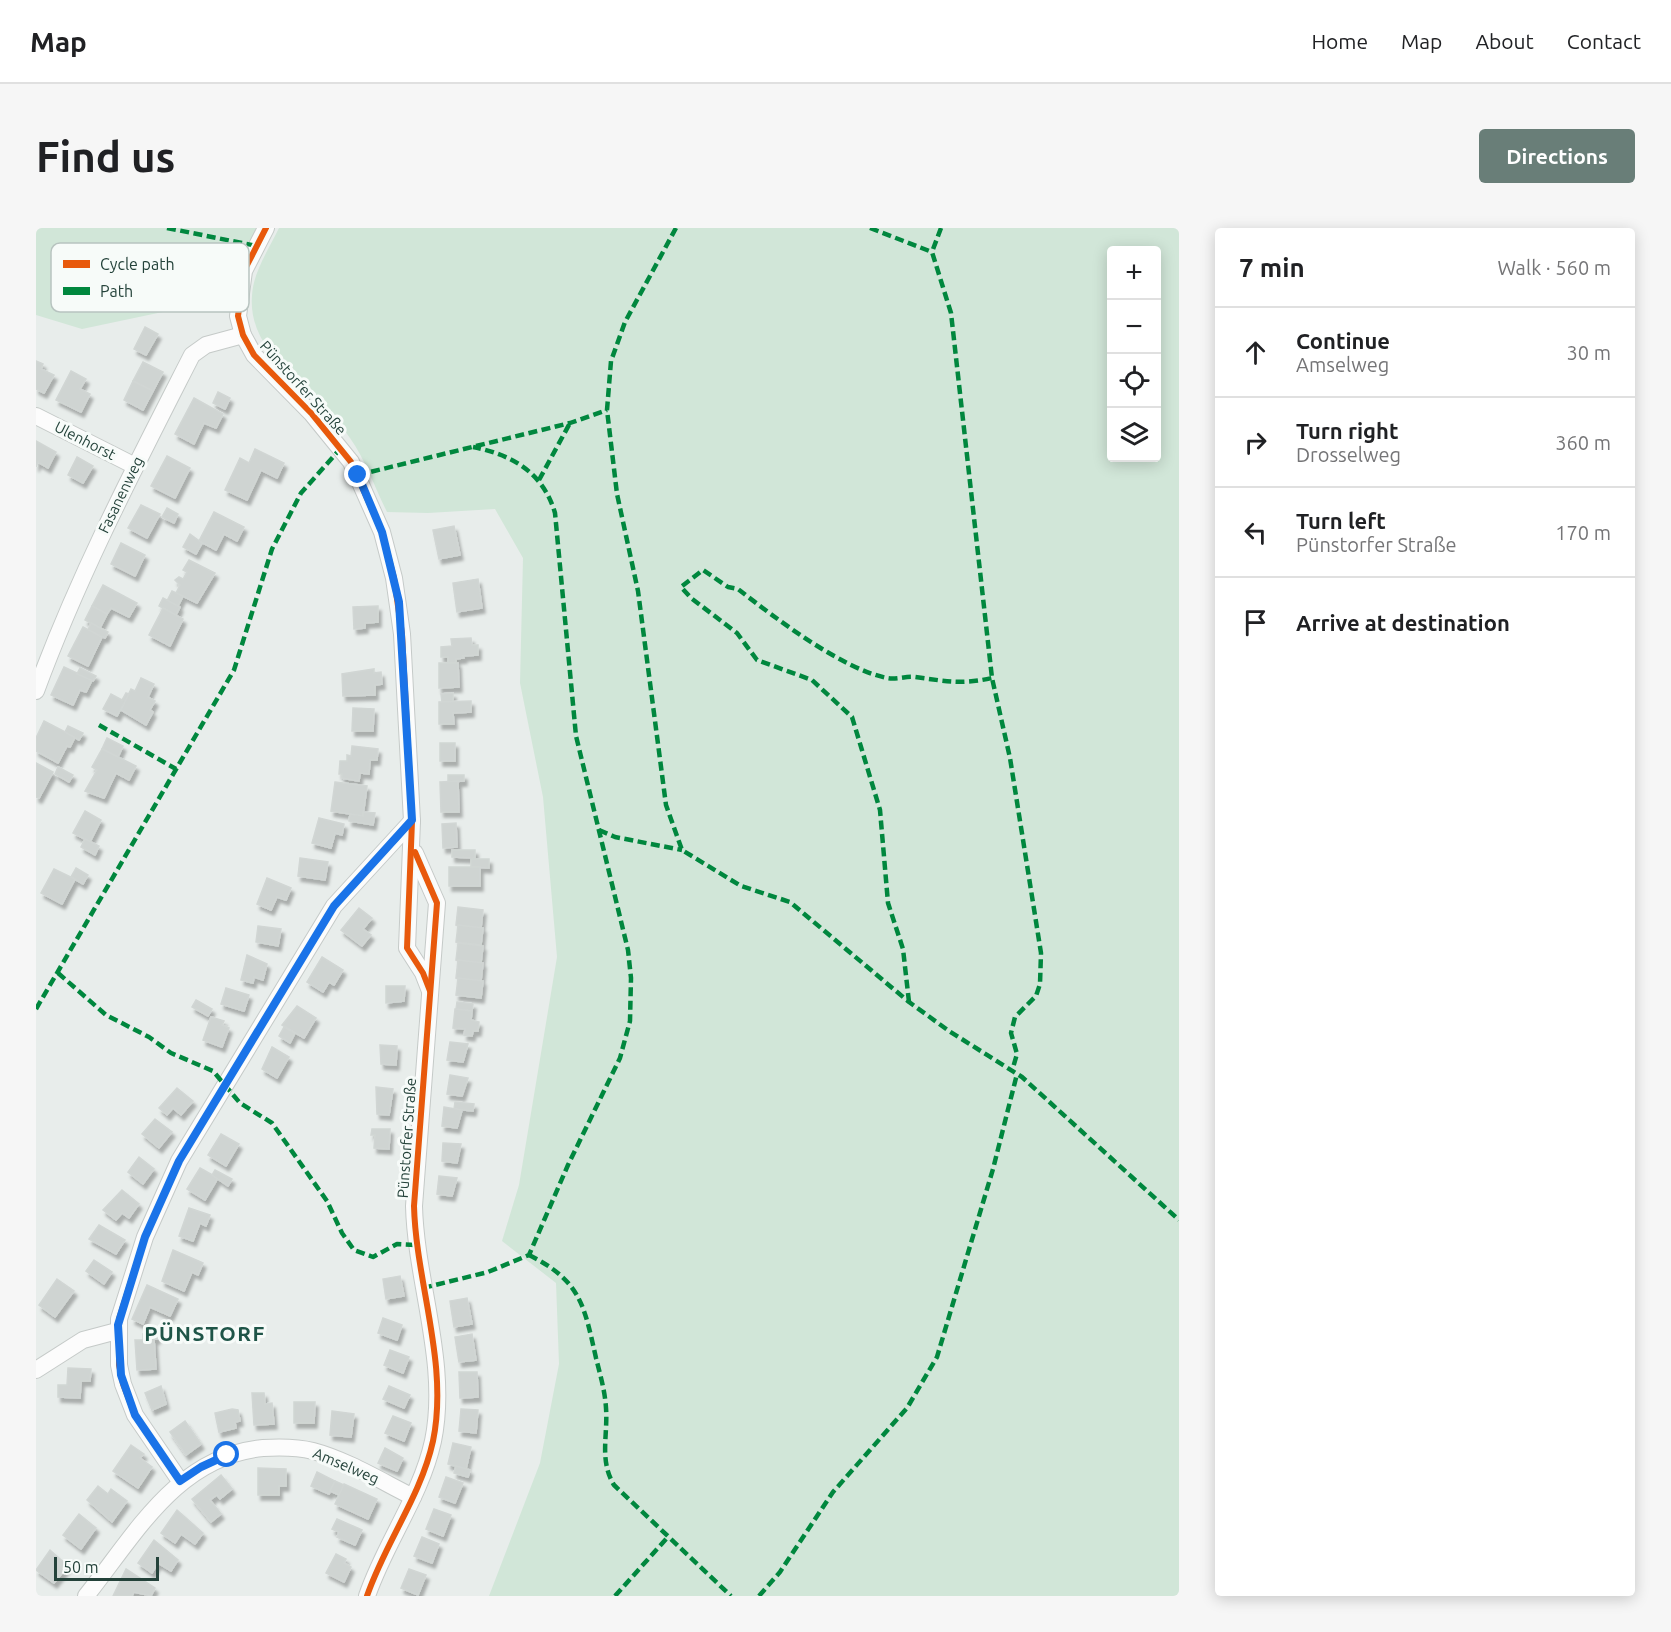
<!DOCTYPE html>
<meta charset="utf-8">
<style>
body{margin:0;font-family:Ubuntu,sans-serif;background:#f6f6f6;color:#202124}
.controls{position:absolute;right:18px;top:18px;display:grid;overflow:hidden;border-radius:6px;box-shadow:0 3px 15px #0003}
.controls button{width:54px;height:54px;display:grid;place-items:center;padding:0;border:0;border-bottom:2px solid #e0e0e0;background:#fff;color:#202124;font:30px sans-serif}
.scale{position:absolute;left:18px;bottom:15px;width:105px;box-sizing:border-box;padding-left:6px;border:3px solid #24423a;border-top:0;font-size:16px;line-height:21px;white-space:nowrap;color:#24423a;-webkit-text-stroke:4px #f7fbf9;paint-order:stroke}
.stop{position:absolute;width:18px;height:18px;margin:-14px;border:4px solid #1a73e8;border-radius:50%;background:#fff}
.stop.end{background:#1a73e8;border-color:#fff;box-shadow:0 2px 6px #0008}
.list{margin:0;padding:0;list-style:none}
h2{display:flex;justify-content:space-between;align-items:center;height:78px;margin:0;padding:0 24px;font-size:26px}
h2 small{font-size:20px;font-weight:400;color:#757577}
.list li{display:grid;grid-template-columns:39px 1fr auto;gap:18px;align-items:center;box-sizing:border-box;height:90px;padding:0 24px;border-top:2px solid #e0e0e0}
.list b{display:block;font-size:22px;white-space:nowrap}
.list p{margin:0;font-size:20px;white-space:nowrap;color:#757577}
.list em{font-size:20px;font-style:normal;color:#757577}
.icon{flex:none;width:33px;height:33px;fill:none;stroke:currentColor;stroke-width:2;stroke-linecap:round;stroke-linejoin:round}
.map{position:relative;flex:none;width:1143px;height:1368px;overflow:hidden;border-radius:6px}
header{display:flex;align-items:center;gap:36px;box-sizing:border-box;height:84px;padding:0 30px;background:#fff;border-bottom:2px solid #e0e0e0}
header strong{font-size:28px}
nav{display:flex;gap:33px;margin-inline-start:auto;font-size:21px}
.intro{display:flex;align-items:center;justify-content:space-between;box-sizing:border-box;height:144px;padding:0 36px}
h1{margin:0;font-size:42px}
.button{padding:15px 27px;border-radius:6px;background:#697e78;color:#fff;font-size:21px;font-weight:700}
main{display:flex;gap:36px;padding:0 36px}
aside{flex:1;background:#fff;border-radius:6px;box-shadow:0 3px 15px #0003}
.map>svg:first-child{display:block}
</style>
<header>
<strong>Map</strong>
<nav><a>Home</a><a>Map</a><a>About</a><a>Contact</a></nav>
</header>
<div class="intro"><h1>Find us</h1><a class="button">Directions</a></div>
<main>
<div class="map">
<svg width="1143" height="1368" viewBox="0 0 1143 1368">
<defs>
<filter id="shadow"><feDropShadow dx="3" dy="5" stdDeviation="1.5" flood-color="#0004"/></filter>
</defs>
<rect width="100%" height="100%" fill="#e8edeb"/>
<!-- green -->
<g fill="#d1e6d8" fill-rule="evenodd">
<polygon points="0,0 220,0 193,70 46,101 0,87"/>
<path d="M243,0H1143V1368H453L504,1235L523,1136L520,1055L466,1013L483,957L521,729L507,569L484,455L487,330L459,281L392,285L351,284C339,260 329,231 314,210C283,164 211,129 216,68C217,44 233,21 243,0ZM1120,22V230H1076V22Z"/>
</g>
<!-- building -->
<g fill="#cfd4d2" stroke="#d1d6d4" stroke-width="1.5" filter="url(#shadow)">
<polygon points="109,99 122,106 110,127 98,121"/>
<polygon points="0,133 7,136 5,141 18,147 8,165 0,161"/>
<polygon points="107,134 127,144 117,163 97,153"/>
<polygon points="35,143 50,151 44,161 54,166 45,184 20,172"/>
<polygon points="97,153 117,163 107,182 88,172"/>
<polygon points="182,164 194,170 189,181 177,175"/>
<polygon points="158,170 187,186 180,200 168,195 158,216 139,206"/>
<polygon points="0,213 20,224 12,240 2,234 0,239"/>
<polygon points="219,221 248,235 241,250 225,242 211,272 189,262 204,230 213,235"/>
<polygon points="131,228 154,240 139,270 115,258"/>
<polygon points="41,229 57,238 47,255 32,247"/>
<polygon points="105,277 124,286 111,310 92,300"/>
<polygon points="131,280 142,286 138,295 126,289"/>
<polygon points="178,284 208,299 201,313 188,306 180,322 163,313"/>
<polygon points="418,298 424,327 403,331 397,302"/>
<polygon points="154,306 166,315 160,326 147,319"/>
<polygon points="85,315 109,327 99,348 75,336"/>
<polygon points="153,332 179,345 161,375 140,365 144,357 139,352 143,349 147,351 151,344 147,342"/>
<polygon points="442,351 446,380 421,384 417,355"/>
<polygon points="67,357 101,375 93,389 75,380 71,386 56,378"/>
<polygon points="136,363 147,368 142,378 131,373"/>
<polygon points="127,370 144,379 140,387 123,378"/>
<polygon points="56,378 71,386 64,400 49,392"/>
<polygon points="342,378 342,394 329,395 329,400 318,401 317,379"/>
<polygon points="127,380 147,391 134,418 113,407"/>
<polygon points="55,395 72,404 69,410 52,402"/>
<polygon points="47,399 66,409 52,438 32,428"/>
<polygon points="435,410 436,417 442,417 442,427 427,428 428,430 420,431 420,435 412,435 412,429 405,429 405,419 416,418 415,411"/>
<polygon points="403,435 422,435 423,459 403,460"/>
<polygon points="28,439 56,452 50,464 44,462 37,477 15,467"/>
<polygon points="44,440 60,448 57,453 41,446"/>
<polygon points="338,441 338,445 345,444 346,456 339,457 339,467 307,468 306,446"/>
<polygon points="105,450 118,456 112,469 119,473 114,482 117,484 110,497 85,482 95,461 99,463"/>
<polygon points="90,465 93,466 81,488 67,481 75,466 86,472"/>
<polygon points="417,465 417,474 406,474 405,466"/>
<polygon points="435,473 435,484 417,485 418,496 403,496 403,474"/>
<polygon points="317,480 338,481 337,503 316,503"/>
<polygon points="8,493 39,509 34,519 31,518 22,535 0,523 0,510"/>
<polygon points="32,498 47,505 43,512 29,504"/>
<polygon points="71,510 87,518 82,529 66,521"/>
<rect x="404" y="515" width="15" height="18"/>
<polygon points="316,518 342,521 341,532 334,532 333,546 324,545 323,553 306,550 306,546 303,546 304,533 311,533 311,527 315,528"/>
<polygon points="66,521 100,538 93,552 80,545 68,570 49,563 61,542 56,539"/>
<polygon points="0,535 17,544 3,570 0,569"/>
<polygon points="22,539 37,547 33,554 19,546"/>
<polygon points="412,547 428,547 428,553 412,554"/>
<polygon points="422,553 423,584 405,584 404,554"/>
<polygon points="299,554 331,558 327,588 295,583"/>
<polygon points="49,583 65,592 54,614 37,605"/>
<polygon points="327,584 339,585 337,597 313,593 314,586 327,588"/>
<polygon points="283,590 308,596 306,607 299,605 295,620 276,615"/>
<polygon points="420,595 421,619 407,620 406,596"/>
<polygon points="49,611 63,618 59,627 45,619"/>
<polygon points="416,622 439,622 439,630 416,629"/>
<polygon points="264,630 292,634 289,652 262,648"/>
<polygon points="435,631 453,631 453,640 435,639"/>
<rect x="413" y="639" width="31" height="19"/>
<polygon points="40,640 52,647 47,656 35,649"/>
<polygon points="18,641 39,651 26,676 5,665"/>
<polygon points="231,650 255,660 250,672 241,669 235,682 221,676"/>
<polygon points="422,679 447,682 445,700 420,697"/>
<polygon points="323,680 336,690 327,701 335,707 326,718 305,702"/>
<polygon points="422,697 447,700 445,717 420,714"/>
<polygon points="222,698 245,701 242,718 220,714"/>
<polygon points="422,715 447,718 445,735 420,732"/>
<polygon points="211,727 231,736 227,752 218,749 217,755 205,752"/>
<polygon points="286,729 307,742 298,757 293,754 287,764 271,754"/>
<polygon points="422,732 447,735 445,753 420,750"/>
<polygon points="422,750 447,753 445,770 420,767"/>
<polygon points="350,758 369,758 368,773 350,775"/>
<polygon points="190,760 213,767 208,783 185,776"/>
<polygon points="160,772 176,781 172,788 156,779"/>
<polygon points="421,774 437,776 436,783 420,781"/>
<polygon points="261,778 280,790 268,810 246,797"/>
<polygon points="419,781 436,783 435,792 443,794 442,803 437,803 436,808 428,807 429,801 417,800"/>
<polygon points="175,789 188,793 186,797 193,800 186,819 167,812"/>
<polygon points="248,799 259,805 254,815 243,808"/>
<polygon points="414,814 432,816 427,834 411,832"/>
<polygon points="344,817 361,818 360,837 345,836"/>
<polygon points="236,819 253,829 241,850 226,841"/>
<polygon points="414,847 432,850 426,868 411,866"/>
<polygon points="340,859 357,861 353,887 341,886"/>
<polygon points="141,860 157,873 145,887 137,880 131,887 123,880"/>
<polygon points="419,874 438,876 437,883 418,881"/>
<polygon points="408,879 426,882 421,900 406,898"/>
<polygon points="119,891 136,904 123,920 106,906"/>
<polygon points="336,901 354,901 353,921 338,920 339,907 335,907"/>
<polygon points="185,906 203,916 190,938 172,927"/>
<polygon points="407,915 425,916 421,935 406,933"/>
<polygon points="103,929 118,941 107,956 92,944"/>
<polygon points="164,940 182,950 169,972 151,961"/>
<polygon points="179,942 196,951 192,958 176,947"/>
<polygon points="403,948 421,950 416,968 401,966"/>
<polygon points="86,962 103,976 93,990 86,985 80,992 67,982"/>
<polygon points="153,980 174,987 170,998 164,995 157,1013 143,1008"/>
<polygon points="63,997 89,1012 80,1026 53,1011"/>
<polygon points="137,1022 167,1035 162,1047 156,1044 148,1063 126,1053"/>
<polygon points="58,1032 76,1044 68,1056 50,1043"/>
<polygon points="364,1048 368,1068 350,1071 347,1051"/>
<polygon points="21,1051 38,1063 19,1089 3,1077"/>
<polygon points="111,1057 142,1071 134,1088 114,1079 107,1096 96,1091"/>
<polygon points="431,1070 436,1096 418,1099 414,1073"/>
<polygon points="347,1090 366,1097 361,1112 342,1105"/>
<polygon points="121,1105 121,1111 118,1111 120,1141 101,1142 99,1112 107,1112 107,1106"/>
<polygon points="436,1106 440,1132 423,1134 419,1109"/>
<polygon points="354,1122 373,1129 367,1145 348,1137"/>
<polygon points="32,1140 55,1141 54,1153 45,1153 44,1170 22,1169 22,1157 31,1157"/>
<polygon points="423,1144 441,1144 442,1169 424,1170"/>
<polygon points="125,1158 130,1176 116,1182 109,1165"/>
<polygon points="353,1158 374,1167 368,1180 347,1171"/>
<polygon points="216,1165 228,1165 229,1176 236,1175 238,1196 218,1197"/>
<polygon points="258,1174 279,1174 278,1195 258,1195"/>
<polygon points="196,1181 202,1182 204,1193 199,1194 200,1200 183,1204 179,1185"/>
<polygon points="425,1181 442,1182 440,1205 423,1203"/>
<polygon points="296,1183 318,1186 315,1209 294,1207"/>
<polygon points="357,1188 375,1195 368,1213 349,1205"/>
<polygon points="149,1193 165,1216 150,1227 134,1204"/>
<polygon points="417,1215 435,1219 430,1241 412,1236"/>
<polygon points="95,1217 108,1226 104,1230 116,1239 102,1260 77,1243"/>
<polygon points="349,1220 367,1230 361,1243 342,1235"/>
<polygon points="420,1238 434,1242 432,1249 418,1245"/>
<polygon points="222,1240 250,1241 250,1258 243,1258 243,1267 222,1267"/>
<polygon points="281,1244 299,1253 293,1266 275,1258"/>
<polygon points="185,1247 196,1261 184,1271 181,1267 174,1272 185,1286 175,1294 156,1271"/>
<polygon points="410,1249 427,1255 419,1275 403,1269"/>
<polygon points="299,1253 308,1257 303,1267 294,1263"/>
<polygon points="308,1256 341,1271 332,1291 299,1276"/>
<polygon points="62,1258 72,1266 75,1261 91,1273 76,1294 51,1272"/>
<polygon points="398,1281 415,1287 407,1308 390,1301"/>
<polygon points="141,1282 167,1305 159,1316 145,1306 139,1315 125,1305"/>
<polygon points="43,1286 60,1300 45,1321 27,1307"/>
<polygon points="301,1291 326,1302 319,1317 301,1309 303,1304 296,1301"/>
<polygon points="386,1309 403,1316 396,1335 378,1328"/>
<polygon points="118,1312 142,1332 135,1343 122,1335 116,1345 102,1335"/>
<polygon points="14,1322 32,1338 18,1355 0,1342"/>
<polygon points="300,1326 310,1331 308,1335 315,1339 308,1354 290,1345"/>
<polygon points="90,1341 119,1360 115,1368 98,1364 96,1368 77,1368"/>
<polygon points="373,1341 390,1347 382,1367 365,1360"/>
</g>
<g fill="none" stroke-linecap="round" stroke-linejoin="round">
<defs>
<g id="minor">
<polyline points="230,0 208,43 202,88 207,107 218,127 276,186 315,234 346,304 358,350 366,406 376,593 371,720 387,745 394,763"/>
<polyline points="0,188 99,238"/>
<path d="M0,463C43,346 100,237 156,127L170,117L207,107"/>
<polyline points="0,1142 47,1112 81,1103"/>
<polyline points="144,1253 99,1187 87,1156 83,1137 83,1091 109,1009 143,933 298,678 376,593"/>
<path d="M50,1368C99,1307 141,1228 227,1220C243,1219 261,1219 277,1223C311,1232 345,1253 377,1269"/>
<path d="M331,1368C349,1315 385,1268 397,1213C413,1136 380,1055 378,978L401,675L379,625"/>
</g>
</defs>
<!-- minor casing -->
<use href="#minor" stroke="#c5cac8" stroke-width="18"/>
<!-- minor -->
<use href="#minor" stroke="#fcfcfc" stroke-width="16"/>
<!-- quiet -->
<g stroke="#00873e" stroke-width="4.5" stroke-dasharray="9 4.5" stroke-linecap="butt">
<polyline points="131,0 221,18"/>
<polyline points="640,0 589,94 575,133 571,182 581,266 602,363 630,577 646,622 705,658 754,674 873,774 913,803 986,849 1143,992"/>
<polyline points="834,0 896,24"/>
<polyline points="905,0 896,24 915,85 956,450 974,530 1005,725 1004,756 1000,768 979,789 975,805 981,826 976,843"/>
<polyline points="322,247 534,195 571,182"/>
<polyline points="503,252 534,195"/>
<polyline points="63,497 140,541"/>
<polyline points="563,602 579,609 646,622"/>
<polyline points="22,745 70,787 113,809 135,825 177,843 204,875 236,895 291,973 306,1005 318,1022 337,1029 361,1016 380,1017"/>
<path d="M873,774L867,721L852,675L844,582L816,489L776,452L721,432L701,405L655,370L645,359L667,342L692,359L702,361C739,390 806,441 851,450C860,452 869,448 879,449C910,453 924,457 956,450"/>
<polyline points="0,781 198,442 236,321 265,265 305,220"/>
<path d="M493,1027C545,1053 548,1077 560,1130C564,1146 569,1163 570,1180C572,1208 563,1232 578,1257L695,1368"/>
<path d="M387,1060L452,1044L493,1027L532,937L584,830L594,793L595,750L592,722L540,508L519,285C507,244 476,227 437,219"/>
<polyline points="579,1368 631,1310"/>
<polyline points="723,1368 744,1344 797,1264 871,1180 901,1129 957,941 981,846"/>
</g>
<defs>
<g id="cycleway">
<polyline points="230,0 208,43 202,88 207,107 218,127 276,186 315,234 346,304 358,350 366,406 376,593 371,720 387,745 394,763"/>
<polyline points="144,1253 99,1187 87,1156 83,1137 83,1091 109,1009 143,933 298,678 376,593"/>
<path d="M331,1368C349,1315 385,1268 397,1213C413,1136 380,1055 378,978L401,675L379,624"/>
</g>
</defs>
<!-- cycleway casing -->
<use href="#cycleway" stroke="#f7fbf9" stroke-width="10"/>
<!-- cycleway -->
<use href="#cycleway" stroke="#e8590c" stroke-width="6"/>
</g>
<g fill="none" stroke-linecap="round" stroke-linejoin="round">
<!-- route -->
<polyline stroke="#1a73e8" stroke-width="8" points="191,1227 165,1239 144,1253 99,1187 85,1147 82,1097 109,1009 143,933 298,678 376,592 363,374 346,304 322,247"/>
</g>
<g text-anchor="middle" stroke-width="6" stroke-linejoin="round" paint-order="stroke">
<!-- street labels -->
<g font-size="15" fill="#24423a" stroke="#f7fbf9">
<text transform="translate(267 160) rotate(48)" y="5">Pünstorfer Straße</text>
<text transform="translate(49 213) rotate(27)" y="5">Ulenhorst</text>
<text transform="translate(85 267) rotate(-64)" y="5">Fasanenweg</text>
<text transform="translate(371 910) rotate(-86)" y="5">Pünstorfer Straße</text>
<text transform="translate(310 1238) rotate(23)" y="5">Amselweg</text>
</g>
<!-- district labels -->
<g font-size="21" font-weight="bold" letter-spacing="1.5" fill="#1f5548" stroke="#f7fbf9">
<text x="169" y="1113">PÜNSTORF</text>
</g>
</g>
<!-- legend -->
<rect x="15" y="15" width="198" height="69" rx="9" fill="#f7fbf9" stroke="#b8c4c0" stroke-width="1.5"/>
<rect x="27" y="32" width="27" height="8" fill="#e8590c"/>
<rect x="27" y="59" width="27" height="8" fill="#00873e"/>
<g font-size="16" fill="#24423a">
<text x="64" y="42">Cycle path</text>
<text x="64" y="69">Path</text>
</g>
</svg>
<div class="controls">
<button>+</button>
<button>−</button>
<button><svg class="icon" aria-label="locate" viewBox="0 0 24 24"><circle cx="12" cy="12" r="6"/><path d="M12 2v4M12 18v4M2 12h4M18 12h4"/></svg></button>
<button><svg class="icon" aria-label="layers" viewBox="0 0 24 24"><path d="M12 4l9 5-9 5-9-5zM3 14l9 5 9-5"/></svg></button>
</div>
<div class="scale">50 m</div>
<div class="stop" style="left:191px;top:1227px"></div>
<div class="stop end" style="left:322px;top:247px"></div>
</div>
<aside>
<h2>7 min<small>Walk · 560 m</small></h2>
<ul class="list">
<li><svg class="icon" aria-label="ahead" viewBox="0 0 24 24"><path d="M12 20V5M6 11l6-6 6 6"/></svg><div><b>Continue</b><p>Amselweg</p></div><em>30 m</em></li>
<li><svg class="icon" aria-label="right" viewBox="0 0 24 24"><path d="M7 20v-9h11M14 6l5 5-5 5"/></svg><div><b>Turn right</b><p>Drosselweg</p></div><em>360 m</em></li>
<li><svg class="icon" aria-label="left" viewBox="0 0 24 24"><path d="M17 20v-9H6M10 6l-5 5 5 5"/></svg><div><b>Turn left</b><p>Pünstorfer Straße</p></div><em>170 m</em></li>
<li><svg class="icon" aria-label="arrive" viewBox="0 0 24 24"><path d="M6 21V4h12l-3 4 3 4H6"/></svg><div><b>Arrive at destination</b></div></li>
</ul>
</aside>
</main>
